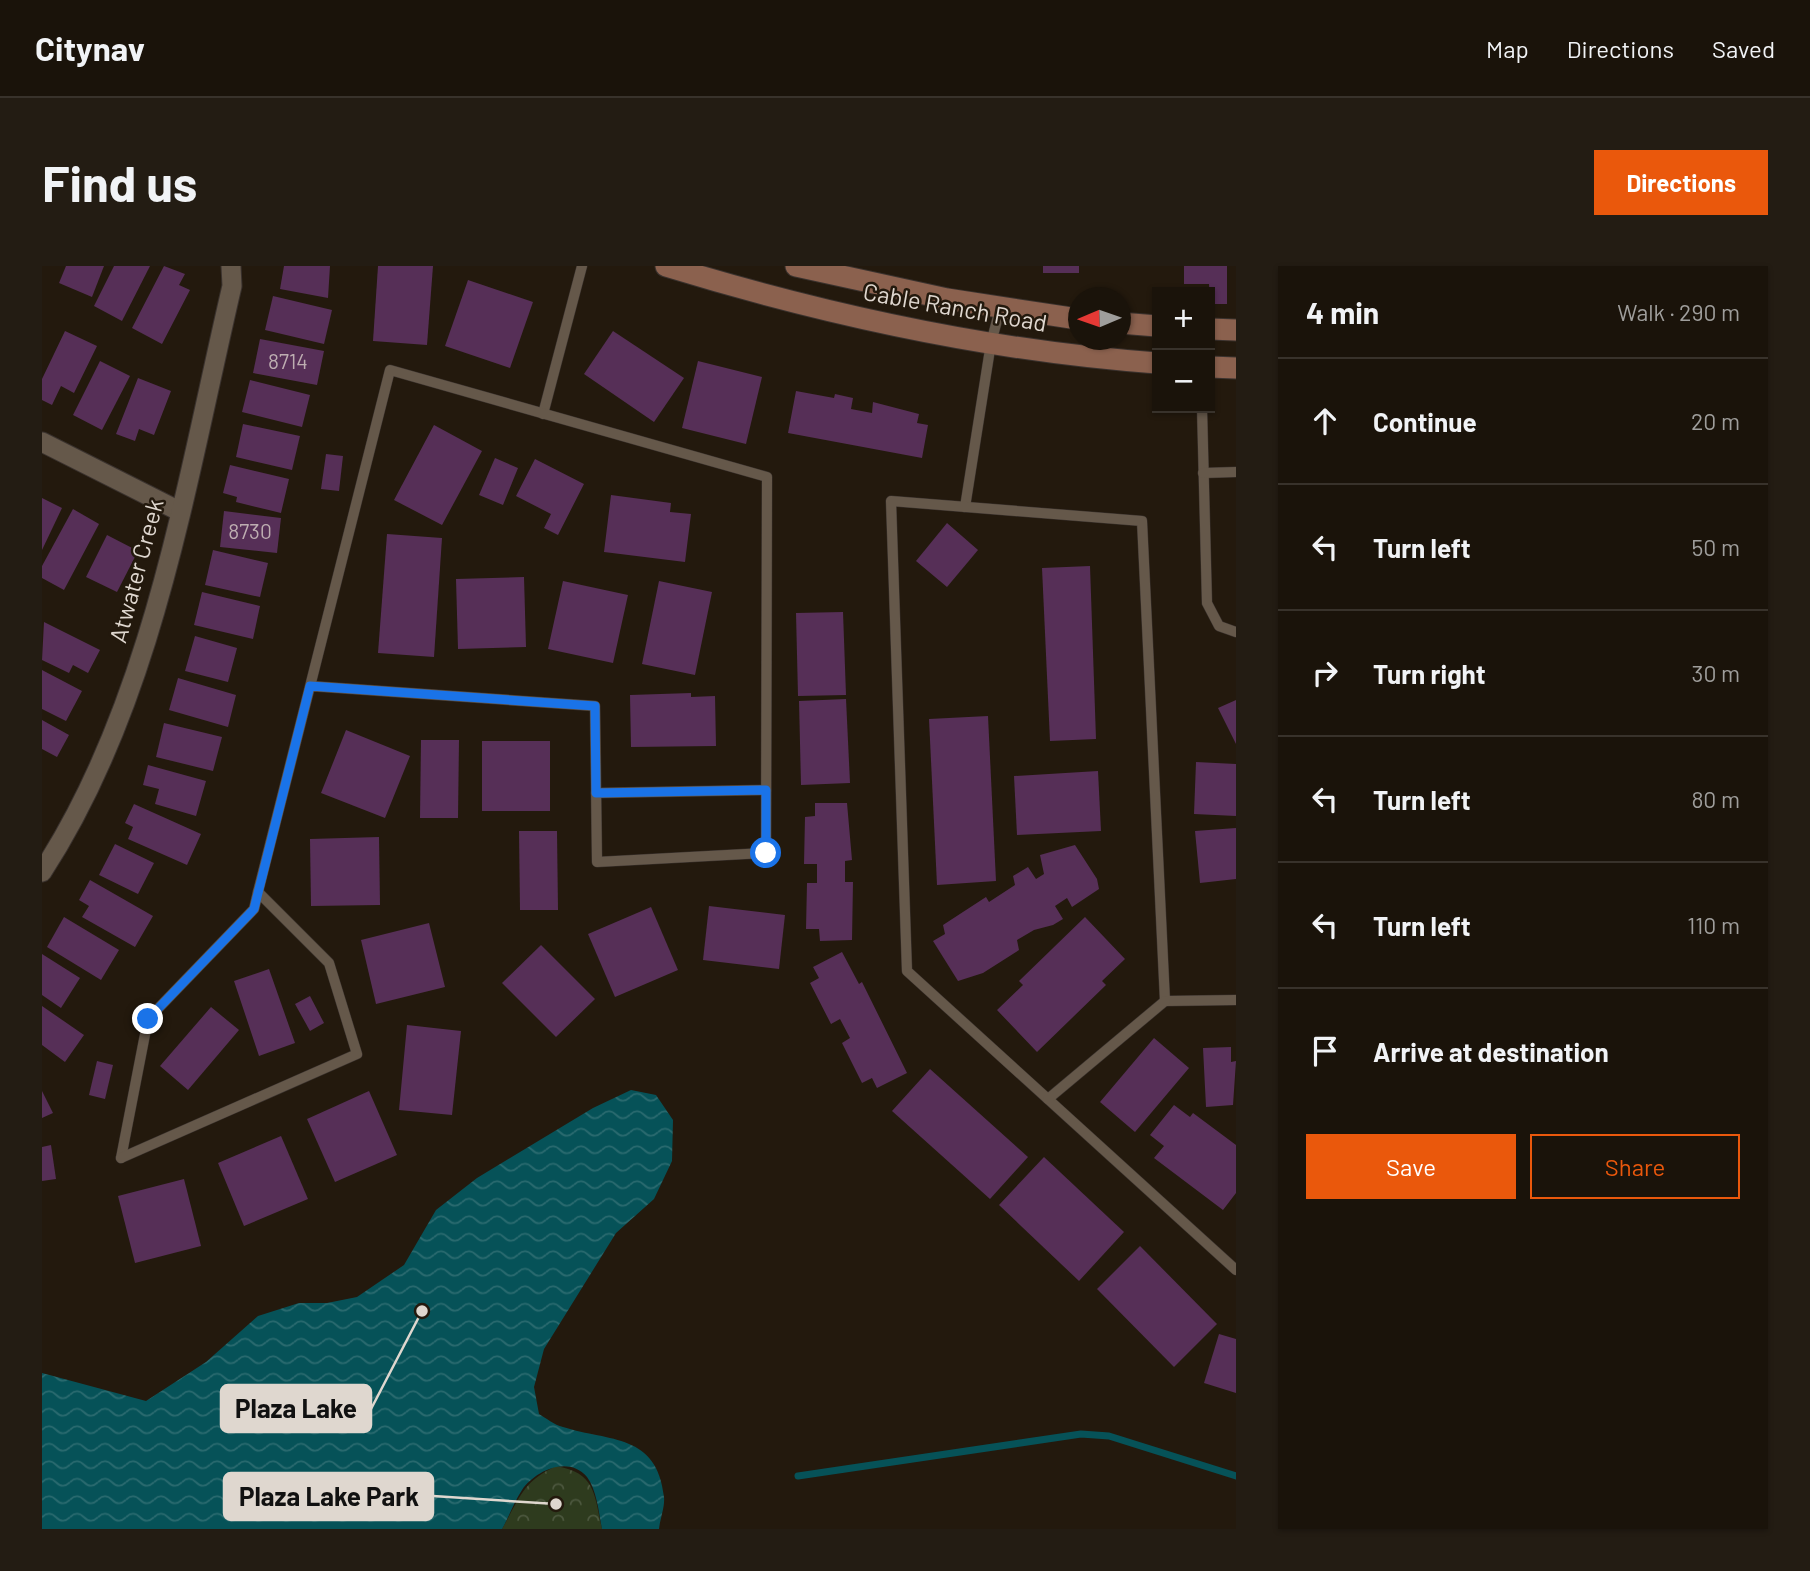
<!DOCTYPE html>
<meta charset="utf-8">
<style>
body{margin:0;font-family:Barlow,sans-serif;background:#231c13;color:#f1f3f6}
.controls{position:absolute;right:21px;top:21px;display:grid;overflow:hidden;border-radius:0px;box-shadow:0 2px 5px #0004}
.controls button{width:63px;height:63px;display:grid;place-items:center;padding:0;border:0;border-bottom:2px solid #38322b;background:#1a130a;color:#f1f3f6;font:35px sans-serif}
.compass{position:absolute;left:1026px;top:21px;width:63px;height:63px;border-radius:50%;background:#1a130a;box-shadow:0 2px 5px #0004;rotate:268deg}
.stop{position:absolute;width:21px;height:21px;margin:-16px;border:5px solid #1a73e8;border-radius:50%;background:#fff}
.stop.end{background:#1a73e8;border-color:#fff;box-shadow:0 2px 7px #0008}
.list{margin:0;padding:0;list-style:none}
h2{display:flex;justify-content:space-between;align-items:center;height:91px;margin:0;padding:0 28px;font-size:30px}
h2 small{font-size:23px;font-weight:400;color:#9f9e9c}
.list li{display:grid;grid-template-columns:46px 1fr auto;gap:21px;align-items:center;box-sizing:border-box;height:126px;padding:0 28px;border-top:2px solid #38322b}
.list b{display:block;font-size:26px;white-space:nowrap}
.list em{font-size:23px;font-style:normal;color:#9f9e9c}
.actions{display:flex;gap:14px;padding:21px 28px}
.actions a{flex:1;padding:16px 0;border:2px solid #ea580c;border-radius:0px;text-align:center;font-size:24px;color:#ea580c}
.actions .main{background:#ea580c;color:#fff}
.icon{flex:none;width:38px;height:38px;fill:none;stroke:currentColor;stroke-width:2;stroke-linecap:round;stroke-linejoin:round}
.map{position:relative;flex:none;width:1194px;height:1263px;overflow:hidden;border-radius:0px}
header{display:flex;align-items:center;gap:42px;box-sizing:border-box;height:98px;padding:0 35px;background:#1a130a;border-bottom:2px solid #38322b}
header strong{font-size:33px}
nav{display:flex;gap:38px;margin-inline-start:auto;font-size:24px}
.intro{display:flex;align-items:center;justify-content:space-between;box-sizing:border-box;height:168px;padding:0 42px}
h1{margin:0;font-size:49px}
.button{padding:18px 32px;border-radius:0px;background:#ea580c;color:#fff;font-size:24px;font-weight:700}
main{display:flex;gap:42px;padding:0 42px}
aside{flex:1;background:#1a130a;border-radius:0px;box-shadow:0 2px 5px #0004}
.map>svg:first-child{display:block}
</style>
<header>
<strong>Citynav</strong>
<nav><a>Map</a><a>Directions</a><a>Saved</a></nav>
</header>
<div class="intro"><h1>Find us</h1><a class="button">Directions</a></div>
<main>
<div class="map">
<svg width="1194" height="1263" viewBox="0 0 1194 1263">
<defs>
<pattern id="park-crowns" width="20" height="18" patternUnits="userSpaceOnUse" patternTransform="scale(1.75)"><rect width="20" height="18" fill="#2e3b1e"/><path d="M2 6a3 3 0 1 1 6 0M12 15a3 3 0 1 1 6 0" fill="none" stroke="#4c573e"/></pattern>
<pattern id="water-waves" width="16" height="10" patternUnits="userSpaceOnUse" patternTransform="scale(1.75)"><rect width="16" height="10" fill="#065258"/><path d="M0 5q4-4 8 0t8 0" fill="none" stroke="#2a6a6f"/></pattern>
</defs>
<rect width="100%" height="100%" fill="#23190d"/>
<!-- park -->
<path fill="url(#park-crowns)" d="M514,1200C554,1207 552,1228 560,1263H460C478,1232 480,1216 514,1200Z"/>
<!-- water -->
<path fill="url(#water-waves)" d="M589,824L614,829L631,854L630,895L612,933L574,967L502,1083L492,1121L497,1148C504,1152 512,1159 521,1161C568,1176 615,1167 622,1231C623,1241 618,1253 617,1263H560C557,1248 555,1224 545,1211C526,1189 493,1205 480,1224C472,1236 467,1251 460,1263H0V1107L104,1135L164,1096L216,1050L257,1037H285L315,1031L362,999L394,944L435,912L551,842Z"/>
<g fill="none" stroke-linecap="round" stroke-linejoin="round">
<!-- stream -->
<polyline stroke="#065258" stroke-width="7" points="756,1210 1039,1168 1067,1170 1194,1210"/>
</g>
<!-- building -->
<g fill="#562f57">
<polygon points="24,0 62,0 50,31 17,17"/>
<polygon points="72,0 108,0 80,55 52,40"/>
<polygon points="122,0 143,8 137,19 148,24 120,78 90,62"/>
<polygon points="242,0 288,0 286,32 238,23"/>
<polygon points="336,0 391,0 385,79 331,75"/>
<rect x="1001" y="0" width="36" height="7"/>
<polygon points="1142,0 1185,0 1185,38 1168,38 1167,18 1142,18"/>
<polygon points="426,14 491,36 468,102 403,80"/>
<polygon points="231,30 290,44 282,78 223,64"/>
<polygon points="23,65 55,80 32,127 19,120 10,139 0,134 0,113"/>
<polygon points="571,65 642,112 612,156 542,108"/>
<polygon points="218,73 282,85 275,119 211,107"/>
<polygon points="58,95 88,110 60,164 31,149"/>
<polygon points="656,95 720,111 704,178 640,162"/>
<polygon points="96,112 129,125 112,169 97,163 93,175 74,168"/>
<polygon points="208,114 268,129 260,161 200,146"/>
<polygon points="754,125 792,132 793,128 811,132 809,143 830,147 831,136 877,148 875,157 886,159 880,192 746,167"/>
<polygon points="201,158 258,170 250,204 194,191"/>
<polygon points="392,159 440,185 400,259 352,234"/>
<polygon points="284,188 301,190 297,225 279,223"/>
<polygon points="453,192 476,202 461,239 437,229"/>
<polygon points="493,193 542,218 516,269 502,262 509,248 474,230"/>
<polygon points="188,199 247,213 239,247 194,236 195,231 181,227"/>
<polygon points="569,229 629,237 628,246 649,248 643,296 562,286"/>
<polygon points="0,232 20,242 0,284"/>
<polygon points="31,243 57,258 22,324 0,312 0,300"/>
<polygon points="182,245 239,252 235,287 178,281"/>
<polygon points="905,257 936,284 905,321 874,295"/>
<polygon points="345,268 400,272 392,391 336,387"/>
<polygon points="65,269 96,285 75,326 44,311"/>
<polygon points="171,284 226,297 218,331 163,319"/>
<polygon points="1048,300 1054,473 1008,475 1000,302"/>
<polygon points="482,311 484,381 416,383 414,313"/>
<polygon points="521,315 586,329 571,397 506,383"/>
<polygon points="617,315 670,326 653,409 600,398"/>
<polygon points="160,326 218,340 211,373 152,359"/>
<polygon points="801,346 804,429 756,430 754,347"/>
<polygon points="2,356 58,384 46,407 31,399 27,407 0,394"/>
<polygon points="153,370 195,382 186,416 143,405"/>
<polygon points="0,404 40,425 24,455 0,443"/>
<polygon points="136,412 194,429 186,461 127,444"/>
<polygon points="649,427 649,431 673,430 674,480 589,481 588,429"/>
<polygon points="804,433 808,517 759,519 757,435"/>
<polygon points="1194,434 1194,478 1176,442"/>
<polygon points="946,450 954,615 895,619 887,453"/>
<polygon points="0,454 27,469 15,491 0,483"/>
<polygon points="122,457 180,471 171,505 114,491"/>
<polygon points="304,464 368,490 343,552 279,527"/>
<polygon points="379,474 417,474 416,552 378,552"/>
<rect x="440" y="475" width="68" height="70"/>
<polygon points="1154,496 1194,498 1194,550 1152,548"/>
<polygon points="106,499 164,515 154,550 113,538 117,523 101,519"/>
<polygon points="1056,505 1059,565 975,569 972,510"/>
<polygon points="773,537 805,537 810,594 803,595 803,616 811,616 810,674 778,675 777,663 764,663 765,617 775,617 775,598 762,598 763,551 773,550"/>
<polygon points="92,538 159,568 145,599 86,573 91,561 83,557"/>
<polygon points="1194,562 1194,613 1158,617 1153,565"/>
<polygon points="477,565 515,565 516,644 478,644"/>
<polygon points="337,571 338,639 269,640 268,573"/>
<polygon points="73,578 112,597 96,628 57,609"/>
<polygon points="1033,579 1055,613 1057,623 1030,641 1025,632 1013,640 1021,653 1011,659 992,664 975,674 977,684 941,707 916,715 891,675 903,668 901,659 944,631 947,636 973,619 971,610 986,601 994,613 1002,608 998,589"/>
<polygon points="48,614 111,650 93,681 40,651 47,640 37,634"/>
<polygon points="667,640 743,649 737,703 661,694"/>
<polygon points="609,641 636,704 573,731 546,668"/>
<polygon points="22,651 77,684 59,714 5,681"/>
<polygon points="1043,651 1083,693 1060,715 1064,719 995,786 955,744 981,719 977,715"/>
<polygon points="387,657 403,721 334,738 319,674"/>
<polygon points="499,679 553,733 514,771 460,717"/>
<polygon points="800,686 817,718 820,716 865,807 835,822 830,812 820,817 800,777 808,772 798,753 789,758 768,717 777,712 771,701"/>
<polygon points="0,688 38,712 19,742 0,729"/>
<polygon points="227,703 253,777 217,790 192,715"/>
<polygon points="268,730 282,757 268,765 253,738"/>
<polygon points="0,740 42,769 23,796 0,779"/>
<polygon points="169,741 197,764 146,824 118,800"/>
<polygon points="365,759 419,765 410,849 357,844"/>
<polygon points="1112,772 1147,802 1093,866 1058,836"/>
<polygon points="1189,781 1189,796 1194,795 1191,839 1164,841 1161,782"/>
<polygon points="55,795 71,799 63,833 47,829"/>
<polygon points="888,803 986,891 948,933 850,845"/>
<polygon points="0,825 11,847 0,852"/>
<polygon points="327,825 355,889 293,916 265,853"/>
<polygon points="1132,839 1148,851 1151,847 1194,879 1194,927 1181,944 1112,892 1122,880 1108,869"/>
<polygon points="239,870 266,933 202,960 176,897"/>
<polygon points="9,879 14,913 0,915 0,881"/>
<polygon points="1002,891 1082,966 1037,1015 957,939"/>
<polygon points="142,913 159,980 93,997 76,930"/>
<polygon points="1098,980 1175,1058 1132,1101 1055,1023"/>
<polygon points="1177,1068 1194,1073 1194,1127 1162,1117"/>
</g>
<g fill="none" stroke-linecap="round" stroke-linejoin="round">
<defs>
<g id="lane">
<polyline points="1160,142 1165,337 1177,360 1194,366"/>
<polyline points="501,148 540,0"/>
<polyline points="1161,207 1194,206"/>
<polyline points="923,241 949,77 958,43"/>
<polyline points="554,527 724,524"/>
<polyline points="1194,734 1123,735 1100,255 849,235 865,705 1194,1004"/>
<polyline points="1006,833 1123,735"/>
<polyline points="79,892 106,753 212,643 216,626 348,104 725,211 724,587 555,596 553,440 268,420"/>
<polyline points="79,892 315,788 287,697 216,626"/>
</g>
<g id="street">
<polyline points="0,176 137,245"/>
<path d="M0,606C111,436 144,216 190,20L189,0"/>
</g>
<g id="secondary">
<path d="M624,0C784,49 948,85 1115,97"/>
<polyline points="754,0 905,33 1036,53"/>
<polyline points="1078,57 1115,60"/>
<polyline points="1168,63 1194,64"/>
<polyline points="1168,101 1194,102"/>
</g>
</defs>
<!-- lane casing -->
<use href="#lane" stroke="#3a322e" stroke-width="11"/>
<!-- street casing -->
<use href="#street" stroke="#3a322e" stroke-width="21"/>
<!-- secondary casing -->
<use href="#secondary" stroke="#3a322e" stroke-width="23"/>
<!-- lane -->
<use href="#lane" stroke="#65584a" stroke-width="10"/>
<!-- street -->
<use href="#street" stroke="#65584a" stroke-width="19"/>
<!-- secondary -->
<use href="#secondary" stroke="#8b614e" stroke-width="21"/>
</g>
<g fill="none" stroke-linecap="round" stroke-linejoin="round">
<!-- route -->
<polyline stroke="#1a73e8" stroke-width="9" points="106,753 212,643 268,420 553,440 554,527 724,524 724,587"/>
</g>
<g text-anchor="middle" stroke-width="5" stroke-linejoin="round" paint-order="stroke">
<!-- number labels -->
<g font-size="21" fill="#bdadb1">
<text x="246" y="103">8714</text>
<text x="208" y="273">8730</text>
</g>
<!-- street labels -->
<g font-size="24" fill="#dfd7cf" stroke="#23190d">
<text transform="translate(913 42) rotate(10)" y="8">Cable Ranch Road</text>
<text transform="translate(95 305) rotate(-75)" y="8">Atwater Creek</text>
</g>
</g>
<!-- callouts -->
<path fill="none" stroke="#dfd7cf" stroke-width="2.5" d="M380 1045L329 1143M514 1238L391 1230"/>
<g fill="#dfd7cf" stroke="#23190d" stroke-width="2.5">
<circle cx="380" cy="1045" r="7"/>
<circle cx="514" cy="1238" r="7"/>
</g>
<g fill="#dfd7cf" stroke="#dfd7cf" stroke-width="2.5">
<rect x="179" y="1119" width="150" height="47" rx="7"/>
<rect x="182" y="1207" width="209" height="47" rx="7"/>
</g>
<g font-size="26" text-anchor="middle" font-weight="bold" fill="#111">
<text x="254" y="1152">Plaza Lake</text>
<text x="287" y="1240">Plaza Lake Park</text>
</g>
</svg>
<div class="controls">
<button>+</button>
<button>−</button>
</div>
<svg class="compass" viewBox="-18 -18 36 36"><path d="M0-13l5 13h-10z" fill="#e53935"/><path d="M0 13l5-13h-10z" fill="#9f9e9c"/></svg>
<div class="stop" style="left:724px;top:587px"></div>
<div class="stop end" style="left:106px;top:753px"></div>
</div>
<aside>
<h2>4 min<small>Walk · 290 m</small></h2>
<ul class="list">
<li><svg class="icon" aria-label="ahead" viewBox="0 0 24 24"><path d="M12 20V5M6 11l6-6 6 6"/></svg><div><b>Continue</b></div><em>20 m</em></li>
<li><svg class="icon" aria-label="left" viewBox="0 0 24 24"><path d="M17 20v-9H6M10 6l-5 5 5 5"/></svg><div><b>Turn left</b></div><em>50 m</em></li>
<li><svg class="icon" aria-label="right" viewBox="0 0 24 24"><path d="M7 20v-9h11M14 6l5 5-5 5"/></svg><div><b>Turn right</b></div><em>30 m</em></li>
<li><svg class="icon" aria-label="left" viewBox="0 0 24 24"><path d="M17 20v-9H6M10 6l-5 5 5 5"/></svg><div><b>Turn left</b></div><em>80 m</em></li>
<li><svg class="icon" aria-label="left" viewBox="0 0 24 24"><path d="M17 20v-9H6M10 6l-5 5 5 5"/></svg><div><b>Turn left</b></div><em>110 m</em></li>
<li><svg class="icon" aria-label="arrive" viewBox="0 0 24 24"><path d="M6 21V4h12l-3 4 3 4H6"/></svg><div><b>Arrive at destination</b></div></li>
</ul>
<div class="actions"><a class="main">Save</a><a>Share</a></div>
</aside>
</main>
